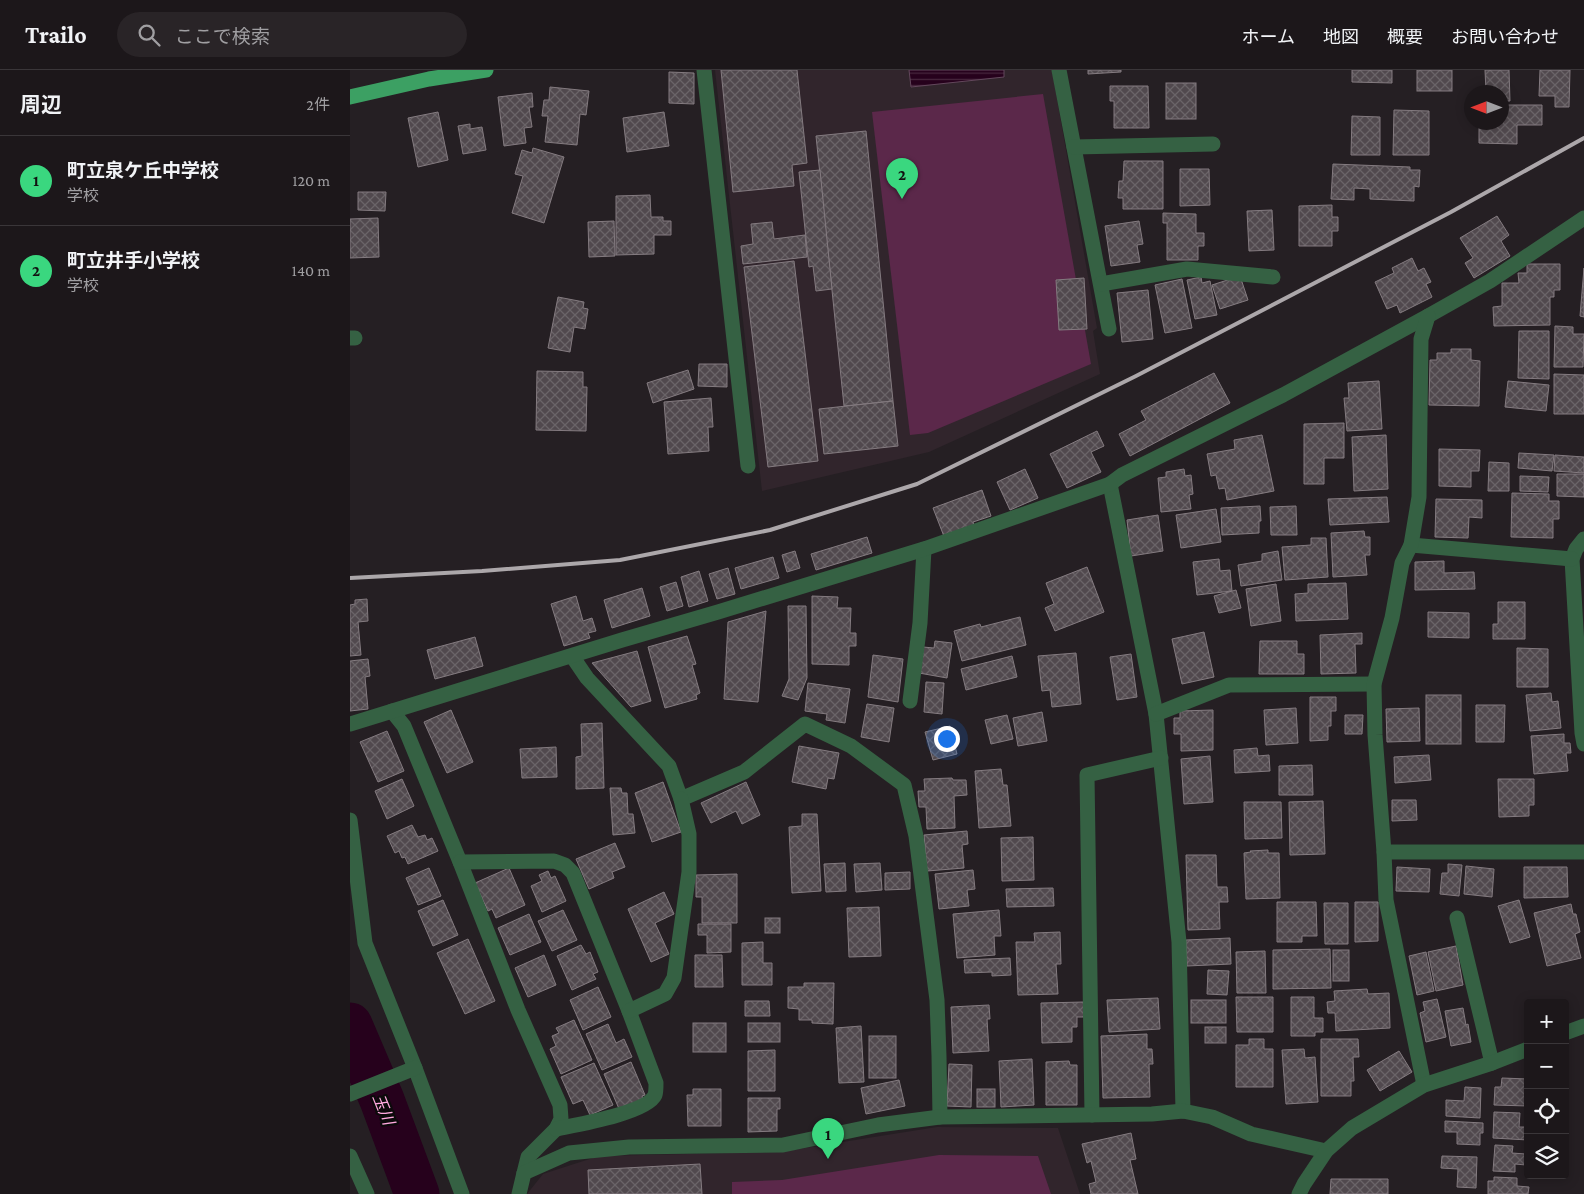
<!DOCTYPE html>
<html lang="ja">
<meta charset="utf-8">
<style>
body{margin:0;font-family:"Crimson Pro","Noto Sans JP",serif;background:#292427;color:#f1f3f6}
.controls{position:absolute;right:15px;bottom:15px;display:grid;overflow:hidden;border-radius:5px;box-shadow:0 2px 12px #0003}
.controls button{width:45px;height:45px;display:grid;place-items:center;padding:0;border:0;border-bottom:1px solid #3a3639;background:#1c171a;color:#f1f3f6;font:25px sans-serif}
.compass{position:absolute;left:1114px;top:15px;width:45px;height:45px;border-radius:50%;background:#1c171a;box-shadow:0 2px 12px #0003;rotate:270deg}
.you{position:absolute;left:596px;top:668px;width:18px;height:18px;margin:-12px;border:4px solid #fff;border-radius:50%;background:#1a73e8;box-shadow:0 0 0 8px #1a73e833}
.badge{display:grid;place-items:center;width:32px;height:32px;border-radius:50%;background:#3ad77f;color:#111;font-size:16px;font-weight:700}
.pin{position:absolute;translate:-50% -41px;filter:drop-shadow(0 1px 2px #0008)}
.pin::after{content:'';position:absolute;top:26px;width:18px;height:15px;background:inherit;clip-path:polygon(0 0,100% 0,50% 100%)}
.list{margin:0;padding:0;list-style:none}
h2{display:flex;justify-content:space-between;align-items:center;height:65px;margin:0;padding:0 20px;font-size:21px}
h2 small{font-size:16px;font-weight:400;color:#a09fa2}
.list li{display:grid;grid-template-columns:32px 1fr auto;gap:15px;align-items:center;box-sizing:border-box;height:90px;padding:0 20px;border-top:1px solid #3a3639}
.list b{display:block;font-size:19px;white-space:nowrap}
.list p{margin:0;font-size:16px;white-space:nowrap;color:#a09fa2}
.list em{font-size:16px;font-style:normal;color:#a09fa2}
.icon{flex:none;width:28px;height:28px;fill:none;stroke:currentColor;stroke-width:2;stroke-linecap:round;stroke-linejoin:round}
.map{position:relative;flex:none;width:1234px;height:1124px;overflow:hidden}
header{display:flex;align-items:center;gap:30px;box-sizing:border-box;height:70px;padding:0 25px;background:#1c171a;border-bottom:1px solid #3a3639}
header strong{font-size:24px}
nav{display:flex;gap:28px;margin-inline-start:auto;font-size:18px}
.search{width:350px;height:45px;background:#292427;display:flex;align-items:center;gap:12px;box-sizing:border-box;padding:0 18px;border-radius:28px;color:#a09fa2;font-size:19px}
main{display:flex}
aside{flex:1;background:#1c171a}
.map>svg:first-child{display:block}
</style>
<header>
<strong>Trailo</strong>
<div class="search"><svg class="icon" aria-label="search" viewBox="0 0 24 24"><circle cx="10" cy="10" r="6"/><path d="M15 15l6 6"/></svg>ここで検索</div>
<nav><a>ホーム</a><a>地図</a><a>概要</a><a>お問い合わせ</a></nav>
</header>
<main>
<aside>
<h2>周辺<small>2件</small></h2>
<ul class="list">
<li><span class="badge">1</span><div><b>町立泉ケ丘中学校</b><p>学校</p></div><em>120 m</em></li>
<li><span class="badge">2</span><div><b>町立井手小学校</b><p>学校</p></div><em>140 m</em></li>
</ul>
</aside>
<div class="map">
<svg width="1234" height="1124" viewBox="0 0 1234 1124">
<defs>
<pattern id="water-rules" width="6" height="5" patternUnits="userSpaceOnUse" patternTransform="scale(1.25)"><rect width="6" height="5" fill="#26011c"/><path d="M0 2.5h6" fill="none" stroke="#46263d"/></pattern>
<pattern id="building-cross-hatch" width="8" height="8" patternUnits="userSpaceOnUse" patternTransform="scale(1.25)"><rect width="8" height="8" fill="#51494e"/><path d="M0 0l8 8M0 8l8-8" fill="none" stroke="#6a6468"/></pattern>
</defs>
<rect width="100%" height="100%" fill="#251f23"/>
<!-- built -->
<g fill="#31252c">
<polygon points="365,0 702,0 747,258 743,261 750,304 579,382 412,421"/>
<polygon points="587,1057 708,1058 730,1124 177,1124 193,1104 249,1086 430,1082"/>
</g>
<!-- pitch -->
<g fill="#5b284a">
<polygon points="693,24 741,294 578,363 560,365 522,42"/>
<polygon points="589,1085 688,1086 701,1124 382,1124 382,1112 432,1110"/>
</g>
<!-- water -->
<polygon fill="url(#water-rules)" stroke="#63485c" points="559,0 654,0 654,7 561,17"/>
<g fill="none" stroke-linecap="round" stroke-linejoin="round">
<!-- river -->
<polyline stroke="#26011c" stroke-width="45" points="0,955 32,1030 67,1124"/>
</g>
<!-- building -->
<g fill="url(#building-cross-hatch)" stroke="#847b80">
<polygon points="371,0 447,0 457,93 442,95 444,116 383,122"/>
<polygon points="738,0 771,0 771,2 738,4"/>
<polygon points="1002,0 1042,0 1042,13 1002,12"/>
<rect x="1067" y="0" width="35" height="21"/>
<polygon points="1135,0 1159,0 1160,31 1152,31 1152,22 1136,22"/>
<polygon points="1190,0 1220,0 1219,37 1205,37 1205,26 1189,26"/>
<polygon points="319,2 344,3 344,34 319,33"/>
<rect x="816" y="13" width="30" height="36"/>
<polygon points="760,16 798,16 799,58 764,58 764,31 760,31"/>
<polygon points="200,17 239,21 236,45 230,44 227,75 195,72 198,46 192,46 194,30 199,30"/>
<polygon points="182,23 183,37 179,37 182,57 174,58 176,73 154,76 148,27"/>
<polygon points="1152,35 1192,35 1192,55 1167,55 1167,74 1129,73 1129,52 1152,52"/>
<polygon points="1044,40 1079,41 1079,85 1043,85"/>
<polygon points="88,42 98,90 68,97 58,48"/>
<polygon points="314,42 319,76 277,82 273,48"/>
<polygon points="1002,46 1030,47 1030,85 1001,85"/>
<polygon points="120,54 120,59 132,57 136,80 113,84 108,56"/>
<polygon points="516,61 543,331 494,336 466,66"/>
<polygon points="183,78 214,87 194,153 162,143 173,106 165,104 172,80 182,83"/>
<polygon points="774,91 813,91 813,139 773,139 773,128 768,128 769,111 773,111"/>
<polygon points="983,94 1060,97 1060,100 1070,100 1069,117 1064,116 1064,131 1020,129 1020,119 1004,118 1004,130 981,129"/>
<polygon points="830,99 859,99 860,135 830,136"/>
<polygon points="470,100 482,219 466,221 463,196 459,197 449,102"/>
<polygon points="8,122 36,122 35,141 8,140"/>
<polygon points="300,125 301,147 313,147 313,151 321,151 321,165 304,165 304,184 266,185 266,126"/>
<polygon points="982,135 982,147 988,147 988,161 982,161 982,176 949,176 949,136"/>
<polygon points="922,140 924,180 899,181 897,141"/>
<polygon points="813,143 846,144 846,163 854,163 854,176 848,176 848,190 817,190 817,153 813,153"/>
<polygon points="1147,146 1159,165 1151,171 1160,186 1124,208 1115,193 1123,188 1110,168"/>
<polygon points="28,148 29,187 0,188 0,149"/>
<polygon points="264,151 265,186 239,187 238,152"/>
<polygon points="789,151 793,174 787,175 790,192 761,196 755,156"/>
<polygon points="422,152 424,169 455,165 457,187 393,194 391,176 403,174 401,154"/>
<polygon points="1062,188 1068,201 1074,198 1081,212 1076,214 1082,227 1050,243 1047,235 1037,239 1025,212 1044,203 1042,198"/>
<polygon points="444,191 468,391 418,397 394,197"/>
<polygon points="1177,194 1210,194 1210,220 1204,220 1204,227 1200,227 1200,255 1144,256 1143,237 1152,236 1152,213 1169,213 1168,203 1177,203"/>
<polygon points="1234,198 1234,247 1230,246"/>
<polygon points="890,206 898,230 870,239 862,215"/>
<polygon points="851,207 852,213 860,211 867,245 845,249 837,210"/>
<polygon points="734,208 737,259 709,260 706,210"/>
<polygon points="832,209 842,258 815,263 805,215"/>
<polygon points="798,220 803,269 772,272 767,223"/>
<polygon points="208,227 234,232 233,238 238,239 235,259 224,257 220,282 198,278"/>
<polygon points="1205,256 1223,257 1223,264 1234,264 1233,297 1204,297"/>
<polygon points="1169,261 1199,261 1199,309 1168,308"/>
<polygon points="1101,279 1121,279 1121,290 1130,291 1129,336 1079,335 1080,290 1087,290 1087,283 1101,283"/>
<polygon points="349,294 377,294 377,317 348,316"/>
<polygon points="338,300 344,319 303,333 297,313"/>
<polygon points="187,301 233,302 233,317 237,317 236,361 186,360"/>
<polygon points="864,303 880,333 780,386 769,364 796,350 791,341"/>
<polygon points="1204,304 1234,305 1234,344 1204,344"/>
<polygon points="1029,311 1032,359 997,361 994,328 999,328 998,313"/>
<polygon points="1158,311 1199,315 1196,341 1155,337"/>
<polygon points="361,328 363,357 358,357 359,381 318,384 314,332"/>
<polygon points="543,331 548,376 474,384 469,339"/>
<polygon points="994,353 994,388 974,388 974,414 954,414 954,354"/>
<polygon points="747,361 754,376 741,382 751,402 717,418 700,384"/>
<polygon points="912,365 924,421 877,430 875,418 869,419 866,405 861,406 857,384 885,379 884,370"/>
<polygon points="1036,365 1038,419 1004,421 1002,367"/>
<polygon points="1089,379 1130,380 1129,401 1121,401 1121,417 1089,416"/>
<polygon points="1169,383 1204,385 1202,401 1168,398"/>
<polygon points="1205,385 1234,387 1234,403 1204,401"/>
<polygon points="1139,392 1159,393 1159,421 1138,421"/>
<polygon points="675,399 688,428 660,440 647,412"/>
<polygon points="834,399 835,406 841,405 843,424 839,425 841,439 811,442 808,408 816,407 816,402"/>
<polygon points="1207,404 1234,404 1234,427 1207,426"/>
<polygon points="1170,406 1199,407 1198,422 1170,421"/>
<polygon points="632,420 641,446 623,452 625,457 595,469 583,438"/>
<polygon points="1162,423 1199,424 1199,431 1209,431 1209,449 1203,449 1203,468 1161,467"/>
<polygon points="1037,427 1039,452 980,455 978,429"/>
<polygon points="1086,429 1132,430 1132,448 1119,447 1118,468 1085,467"/>
<polygon points="910,436 911,451 909,451 909,463 872,465 871,438"/>
<polygon points="946,436 947,465 921,465 920,437"/>
<polygon points="866,439 871,472 831,478 826,445"/>
<polygon points="808,445 813,481 781,486 777,450"/>
<polygon points="1014,461 1015,467 1020,467 1020,485 1015,485 1017,505 983,507 981,463"/>
<polygon points="517,467 522,483 466,500 461,484"/>
<polygon points="961,468 976,468 978,507 935,510 932,477 961,475"/>
<polygon points="445,481 450,498 437,502 432,485"/>
<polygon points="928,481 932,510 891,516 888,495 912,491 912,484"/>
<polygon points="423,487 429,508 391,519 385,498"/>
<polygon points="869,489 870,501 880,500 882,521 847,525 843,492"/>
<polygon points="1094,491 1094,503 1124,502 1125,519 1065,520 1065,492"/>
<polygon points="737,497 754,542 705,561 695,538 704,534 696,513"/>
<polygon points="378,498 385,524 367,529 359,504"/>
<polygon points="349,501 358,531 339,537 331,507"/>
<polygon points="326,512 333,536 317,541 310,517"/>
<polygon points="996,513 998,549 946,551 945,524 958,523 958,514"/>
<polygon points="926,514 931,551 901,556 896,519"/>
<polygon points="292,518 300,546 262,558 254,530"/>
<polygon points="886,520 891,538 869,543 864,526"/>
<polygon points="226,526 233,551 242,548 246,561 238,563 240,568 214,576 201,534"/>
<polygon points="462,526 488,527 487,538 501,538 500,563 506,563 506,576 499,576 499,595 462,594"/>
<polygon points="17,529 18,551 8,552 11,585 0,586 0,535 5,534 5,530"/>
<polygon points="1148,532 1175,532 1175,569 1143,569 1143,554 1148,554"/>
<polygon points="438,536 456,536 457,608 448,630 432,626 439,609"/>
<polygon points="416,541 408,632 374,629 378,552"/>
<polygon points="1078,542 1119,543 1119,568 1078,567"/>
<polygon points="670,547 676,575 612,591 604,561 630,554 631,557"/>
<polygon points="854,562 864,607 832,614 822,569"/>
<polygon points="1012,563 1012,574 1005,574 1006,603 971,604 970,565"/>
<polygon points="337,566 346,594 342,595 350,623 346,625 347,629 315,638 298,577"/>
<polygon points="125,567 133,596 85,609 77,580"/>
<polygon points="585,571 602,573 597,608 569,603 573,577 584,578"/>
<polygon points="910,571 947,571 947,584 954,584 954,604 909,604"/>
<polygon points="1167,578 1198,579 1198,617 1167,617"/>
<polygon points="287,581 301,631 281,637 242,593"/>
<polygon points="726,583 731,634 702,637 700,620 692,621 688,586"/>
<polygon points="781,584 787,627 767,630 760,587"/>
<polygon points="523,585 553,589 548,632 518,627"/>
<polygon points="662,586 667,607 616,620 611,599"/>
<polygon points="18,589 20,606 15,607 18,639 0,641 0,591"/>
<polygon points="576,612 594,613 592,644 574,642"/>
<polygon points="458,613 500,619 495,653 476,650 477,644 455,641"/>
<polygon points="1201,623 1202,632 1208,631 1211,658 1180,661 1176,625"/>
<rect x="1076" y="625" width="35" height="49"/>
<polygon points="960,627 986,627 986,641 981,641 981,656 978,656 978,670 960,671"/>
<polygon points="517,634 544,638 539,672 511,667"/>
<polygon points="1126,635 1155,635 1154,672 1126,672"/>
<polygon points="946,638 948,673 916,675 914,640"/>
<polygon points="1069,638 1070,671 1037,672 1036,639"/>
<polygon points="101,640 123,692 97,703 74,652"/>
<polygon points="863,640 863,680 831,681 831,664 824,664 824,648 830,648 830,641"/>
<polygon points="692,642 697,671 668,676 663,648"/>
<polygon points="657,645 663,669 641,674 635,650"/>
<polygon points="995,645 1013,645 1012,664 995,664"/>
<polygon points="252,653 254,718 226,719 226,687 232,686 231,654"/>
<polygon points="600,656 607,684 583,690 575,662"/>
<polygon points="37,661 54,701 28,712 10,672"/>
<polygon points="1214,664 1214,673 1220,673 1221,683 1216,683 1218,701 1184,704 1181,666"/>
<polygon points="449,676 489,683 484,709 478,708 476,719 442,712"/>
<polygon points="206,677 207,707 172,708 170,679"/>
<polygon points="907,678 908,686 919,685 920,701 885,703 884,680"/>
<polygon points="1079,685 1081,710 1045,713 1044,687"/>
<polygon points="860,686 863,732 834,734 831,689"/>
<polygon points="962,695 963,725 929,725 929,696"/>
<polygon points="651,699 653,715 657,715 661,756 629,758 625,701"/>
<polygon points="602,708 603,710 616,710 617,725 604,726 605,758 577,759 576,737 569,737 568,721 575,721 574,709"/>
<polygon points="52,709 64,736 37,749 25,721"/>
<polygon points="1148,709 1184,709 1184,735 1179,735 1179,746 1149,747"/>
<polygon points="313,712 331,762 302,772 285,723"/>
<polygon points="396,712 410,745 392,754 386,741 361,753 351,733"/>
<polygon points="260,718 271,718 272,723 277,723 278,744 283,744 285,763 263,765"/>
<polygon points="1042,730 1066,730 1067,750 1042,751"/>
<polygon points="973,731 975,784 940,785 939,732"/>
<polygon points="894,732 931,732 932,768 895,769"/>
<polygon points="452,744 467,744 471,821 442,823 439,757 452,756"/>
<polygon points="62,755 68,767 75,765 77,770 82,768 88,781 58,794 55,787 52,788 49,781 45,783 37,766"/>
<polygon points="617,761 618,774 612,775 614,798 577,801 574,765"/>
<polygon points="683,767 684,810 652,811 651,768"/>
<polygon points="265,773 275,797 262,802 264,808 239,819 226,789"/>
<polygon points="918,780 918,783 929,783 930,828 896,829 894,783 901,782 900,781"/>
<polygon points="836,785 866,785 867,817 877,817 878,832 869,832 870,859 838,860"/>
<polygon points="495,793 496,821 476,822 474,794"/>
<polygon points="530,793 532,820 506,822 504,794"/>
<polygon points="1098,794 1112,795 1109,826 1090,824 1092,803 1098,803"/>
<polygon points="1116,796 1144,799 1142,827 1114,824"/>
<polygon points="1047,797 1080,799 1079,822 1046,821"/>
<polygon points="1174,797 1217,797 1218,827 1174,828"/>
<polygon points="79,798 91,826 68,835 56,808"/>
<polygon points="159,798 175,835 146,848 142,839 138,841 125,813"/>
<polygon points="623,800 625,819 617,820 619,836 589,839 585,804"/>
<polygon points="198,801 201,808 205,806 216,831 192,842 181,816 192,811 189,805"/>
<polygon points="560,802 560,819 535,820 535,803"/>
<polygon points="387,804 387,853 352,853 352,827 346,827 346,805"/>
<polygon points="703,818 704,836 657,837 656,819"/>
<polygon points="314,822 324,844 305,853 319,884 301,892 278,839"/>
<polygon points="93,830 108,865 83,876 68,841"/>
<polygon points="1169,830 1180,867 1160,873 1148,836"/>
<polygon points="927,832 966,832 967,866 952,866 952,872 927,872"/>
<polygon points="1005,832 1028,832 1028,871 1005,872"/>
<polygon points="974,833 998,833 998,874 975,874"/>
<polygon points="1221,834 1223,844 1226,844 1230,862 1225,864 1231,888 1197,896 1184,843"/>
<polygon points="529,837 531,886 499,887 497,838"/>
<polygon points="213,840 227,870 202,881 188,851"/>
<polygon points="649,840 651,866 644,866 645,885 607,888 603,844"/>
<polygon points="179,844 191,872 160,885 148,858"/>
<rect x="415" y="848" width="15" height="15"/>
<polygon points="348,854 381,854 381,882 357,883 357,865 348,865"/>
<polygon points="710,862 711,894 706,894 708,924 668,925 666,872 685,872 684,863"/>
<polygon points="880,868 881,894 837,896 836,870"/>
<polygon points="118,869 145,931 115,944 87,883"/>
<polygon points="413,872 413,893 422,893 422,915 392,915 392,873"/>
<polygon points="231,875 236,884 240,882 248,902 243,904 246,909 222,920 207,886"/>
<polygon points="1106,876 1113,915 1086,921 1078,882"/>
<polygon points="980,879 981,918 923,919 923,880"/>
<rect x="983" y="880" width="16" height="31"/>
<polygon points="915,881 916,923 887,923 886,882"/>
<polygon points="1076,882 1084,921 1067,925 1059,886"/>
<polygon points="194,885 206,915 178,927 165,898"/>
<polygon points="345,885 372,885 373,917 345,917"/>
<polygon points="660,888 661,905 642,906 642,902 615,903 614,890"/>
<polygon points="858,900 879,901 877,925 857,924"/>
<polygon points="454,913 484,913 483,954 462,953 462,950 449,950 449,939 438,938 438,917 454,917"/>
<polygon points="248,917 261,947 233,960 220,930"/>
<polygon points="1017,919 1018,924 1039,923 1040,958 986,961 985,943 978,943 977,932 985,931 984,921"/>
<polygon points="886,927 923,927 923,962 887,962"/>
<polygon points="941,927 964,927 964,948 973,948 973,962 965,962 965,966 941,966"/>
<polygon points="808,928 810,959 759,962 757,930"/>
<polygon points="1087,929 1096,967 1076,972 1070,943 1075,941 1073,932"/>
<rect x="841" y="930" width="35" height="23"/>
<polygon points="395,931 419,931 420,946 395,946"/>
<polygon points="734,932 735,947 727,947 727,957 722,957 722,972 692,973 691,933"/>
<polygon points="639,935 640,949 637,949 639,981 603,983 601,937"/>
<polygon points="1113,938 1116,955 1118,954 1121,972 1101,976 1095,941"/>
<polygon points="224,950 242,990 211,1004 200,979 206,976 202,966 209,963 206,958"/>
<rect x="343" y="953" width="33" height="29"/>
<rect x="398" y="953" width="32" height="19"/>
<polygon points="258,954 266,973 274,969 282,987 252,1000 236,964"/>
<polygon points="511,956 514,1012 489,1013 486,958"/>
<rect x="855" y="957" width="21" height="16"/>
<polygon points="797,964 797,979 802,979 803,994 799,994 800,1027 753,1028 751,966"/>
<rect x="519" y="966" width="27" height="42"/>
<polygon points="899,969 914,969 914,979 923,979 923,1017 886,1017 886,975 899,975"/>
<polygon points="971,969 1008,969 1009,987 1003,987 1004,1011 1001,1011 1001,1026 971,1026"/>
<polygon points="954,979 955,988 965,987 968,1032 936,1034 932,980"/>
<polygon points="425,980 425,1021 398,1021 398,981"/>
<polygon points="1049,981 1062,1002 1030,1021 1017,1000"/>
<polygon points="682,989 684,1035 651,1037 649,991"/>
<polygon points="719,991 720,995 727,995 727,1035 696,1035 696,992"/>
<polygon points="281,992 295,1025 292,1026 294,1031 270,1041 254,1004"/>
<polygon points="244,993 263,1035 240,1045 233,1030 223,1034 211,1007"/>
<polygon points="599,994 622,995 621,1037 597,1036"/>
<polygon points="1152,1008 1178,1009 1178,1036 1144,1035 1145,1017 1151,1017"/>
<polygon points="549,1010 555,1036 516,1044 511,1018"/>
<polygon points="1115,1017 1131,1018 1130,1048 1096,1046 1096,1030 1114,1031"/>
<polygon points="343,1019 371,1019 371,1056 338,1056 337,1025 343,1025"/>
<rect x="627" y="1019" width="18" height="18"/>
<polygon points="398,1028 430,1028 430,1039 427,1039 427,1061 398,1062"/>
<polygon points="1144,1042 1170,1043 1169,1057 1178,1057 1178,1070 1143,1068"/>
<polygon points="1095,1051 1133,1053 1133,1063 1130,1063 1130,1075 1107,1074 1107,1062 1095,1062"/>
<polygon points="781,1063 786,1089 780,1090 788,1124 741,1124 739,1114 746,1112 741,1091 737,1093 732,1074"/>
<polygon points="1145,1075 1163,1076 1162,1083 1176,1084 1176,1095 1165,1094 1165,1102 1143,1101"/>
<polygon points="1092,1086 1127,1087 1126,1118 1107,1117 1108,1099 1091,1098"/>
<polygon points="350,1094 352,1124 239,1124 238,1100"/>
<polygon points="1144,1107 1167,1108 1167,1116 1179,1117 1178,1124 1138,1124 1138,1111 1144,1111"/>
<polygon points="981,1109 1038,1109 1038,1124 980,1124"/>
</g>
<g fill="none" stroke-linecap="round" stroke-linejoin="round">
<!-- minor -->
<g stroke="#356143" stroke-width="15">
<polyline points="354,0 398,396"/>
<polyline points="709,0 759,259"/>
<polyline points="724,77 863,74"/>
<polyline points="751,214 837,199 923,207"/>
<polyline points="0,268 5,268"/>
<polyline points="760,414 806,644 829,872 833,1041"/>
<polyline points="1234,469 1226,479 1222,489 1232,663 1234,674"/>
<polyline points="1061,475 1222,489"/>
<polyline points="222,586 237,608 319,696 331,729 394,702 455,654 501,676 554,715 566,766 587,930 589,986 590,1047"/>
<polyline points="560,631 570,553 574,479"/>
<polyline points="42,641 54,656 110,792 168,940 210,1035 211,1049 206,1059 178,1087 174,1103"/>
<polyline points="806,644 879,615 1024,614"/>
<polyline points="0,654 272,570 368,542 574,479 760,414 772,405 933,325 1078,246 1140,211 1234,148"/>
<polyline points="0,750 15,873 65,998 112,1124"/>
<polyline points="1034,782 1234,782"/>
<path d="M110,792L204,791L215,795L223,803L279,941L306,1013C306,1017 306,1022 305,1025C297,1043 225,1055 206,1059"/>
<polyline points="1107,848 1142,993"/>
<polyline points="279,941 315,924 324,908 339,802 339,764 331,729"/>
<polyline points="1215,963 1234,956"/>
<polyline points="1074,1015 1036,830 1034,782 1025,665 1024,614 1042,548 1052,493 1061,475 1069,427 1071,269 1078,246"/>
<polyline points="0,1024 65,998"/>
<polyline points="742,1045 737,705 811,688"/>
<polyline points="0,1086 17,1124"/>
<polyline points="169,1124 174,1103 219,1083 279,1077 433,1075 528,1055 590,1047 802,1044 833,1041 862,1047 901,1064 976,1081"/>
<polyline points="949,1124 954,1114 976,1081 1002,1058 1074,1015 1142,993 1178,979"/>
</g>
<!-- primary -->
<polyline stroke="#3ca063" stroke-width="15" points="0,27 79,9 136,0"/>
<!-- rail -->
<polyline stroke="#aca7aa" stroke-width="4" points="0,508 132,501 270,490 420,460 567,414 786,306 1101,142 1234,68"/>
</g>
<g text-anchor="middle" stroke-width="4.5" stroke-linejoin="round" paint-order="stroke">
<!-- water labels -->
<g font-size="16" font-style="italic" fill="#ffa8df" stroke="#0c0a0b">
<text transform="translate(34 1039) rotate(68)" y="6">玉川</text>
</g>
</g>
</svg>
<div class="controls">
<button>+</button>
<button>−</button>
<button><svg class="icon" aria-label="locate" viewBox="0 0 24 24"><circle cx="12" cy="12" r="6"/><path d="M12 2v4M12 18v4M2 12h4M18 12h4"/></svg></button>
<button><svg class="icon" aria-label="layers" viewBox="0 0 24 24"><path d="M12 4l9 5-9 5-9-5zM3 14l9 5 9-5"/></svg></button>
</div>
<svg class="compass" viewBox="-18 -18 36 36"><path d="M0-13l5 13h-10z" fill="#e53935"/><path d="M0 13l5-13h-10z" fill="#a09fa2"/></svg>
<div class="you"></div>
<div class="pin badge" style="left:478px;top:1089px">1</div>
<div class="pin badge" style="left:552px;top:129px">2</div>
</div>
</main>
